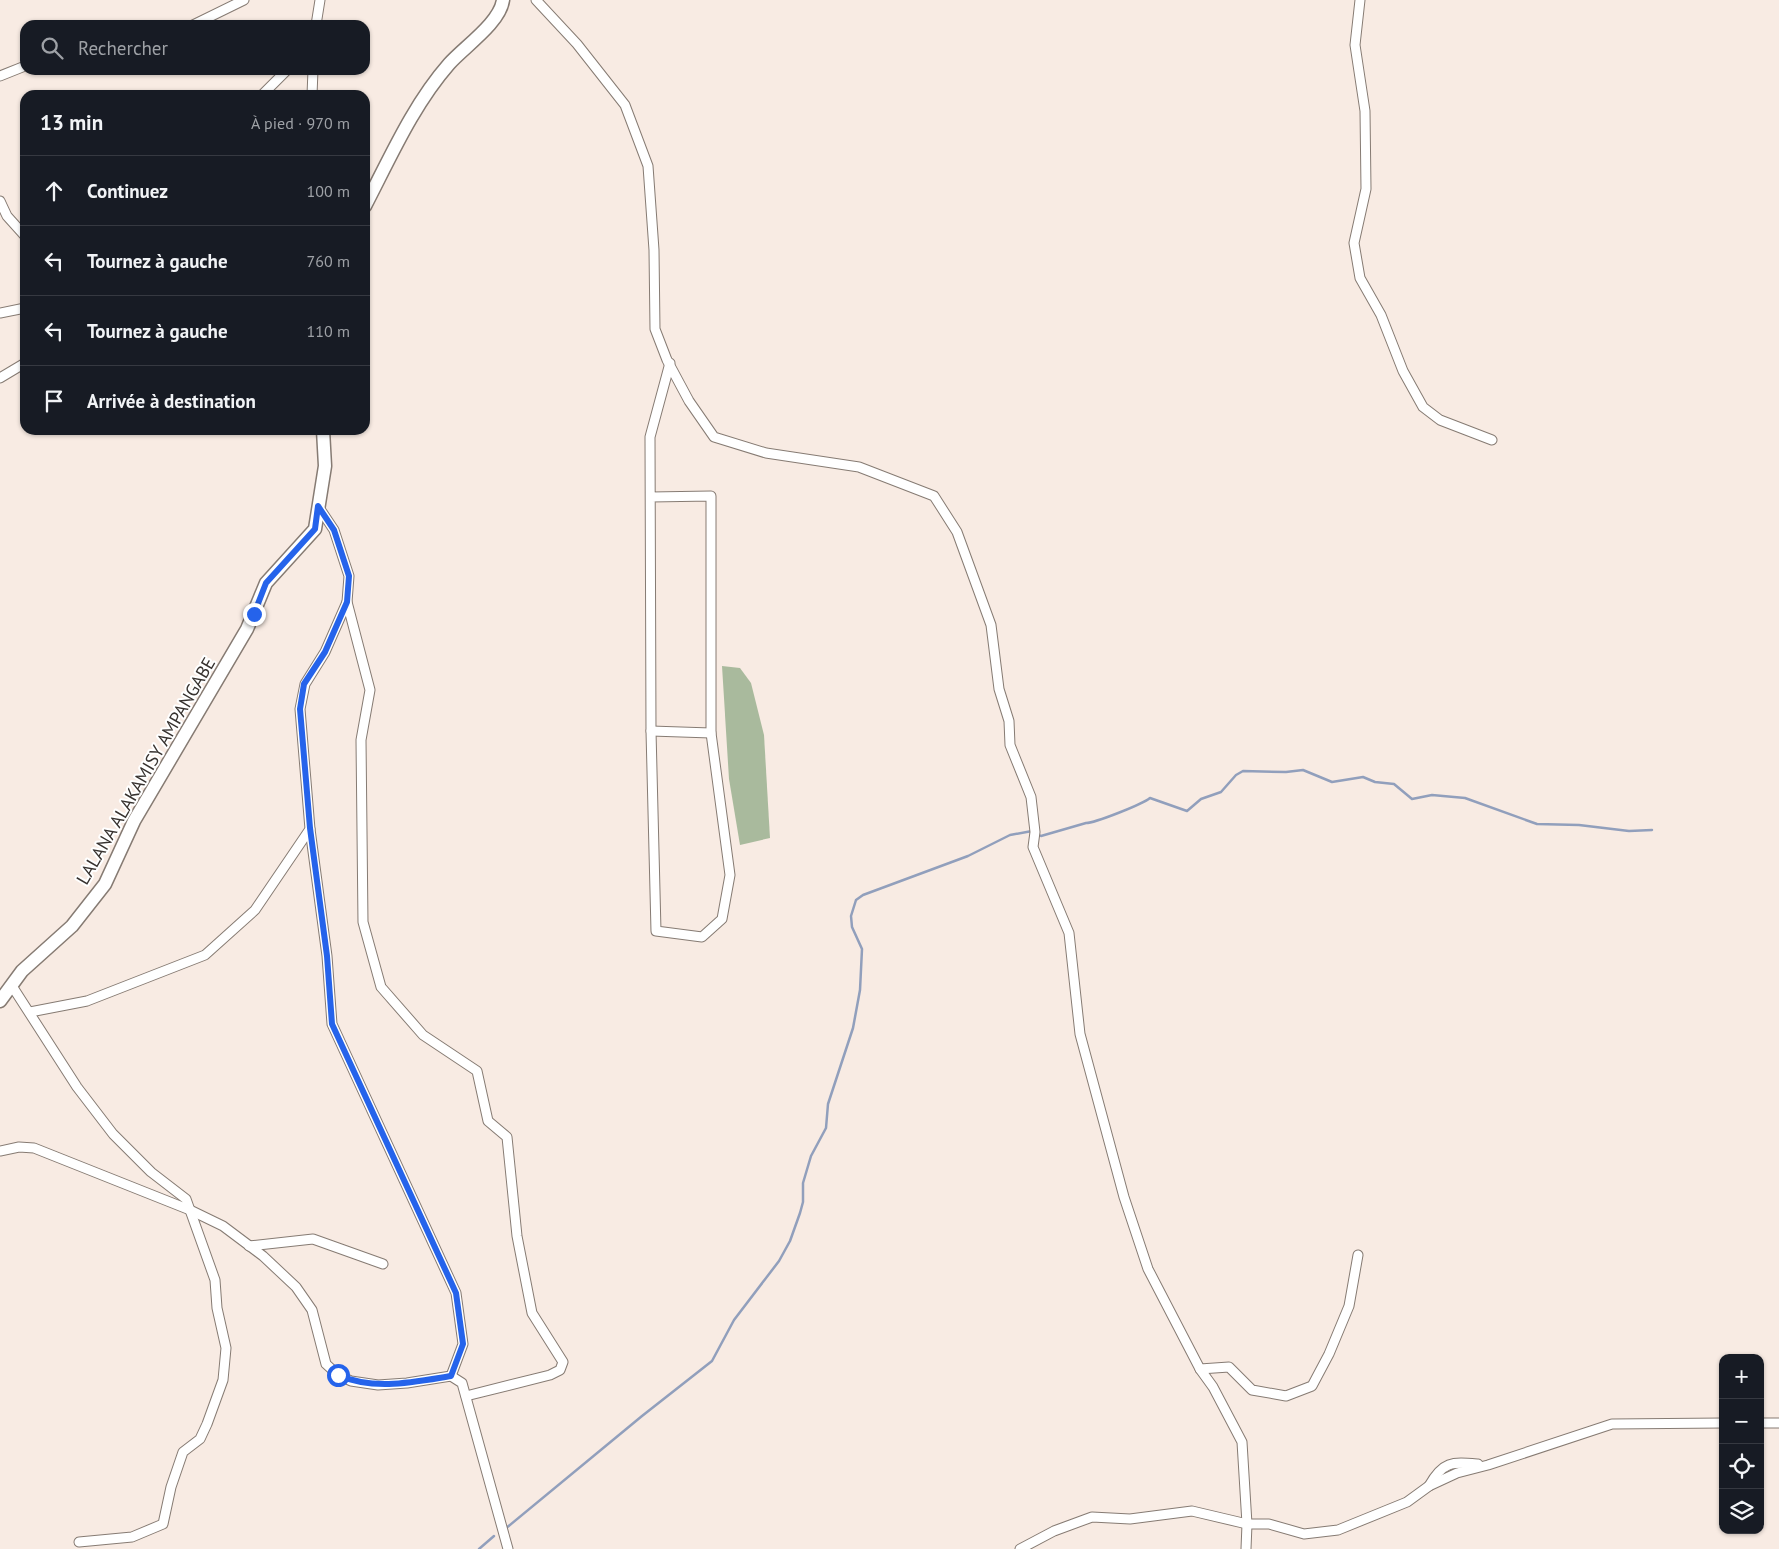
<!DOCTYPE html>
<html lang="fr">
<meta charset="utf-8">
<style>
body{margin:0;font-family:"PT Sans",sans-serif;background:#20242c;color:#f1f3f6}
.controls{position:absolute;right:15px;bottom:15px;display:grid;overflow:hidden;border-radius:10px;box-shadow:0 1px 4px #0004}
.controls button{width:45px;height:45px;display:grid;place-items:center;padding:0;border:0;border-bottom:1px solid #363941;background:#171b24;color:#f1f3f6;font:25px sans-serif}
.stop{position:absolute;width:15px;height:15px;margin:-11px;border:4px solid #2563eb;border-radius:50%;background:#fff}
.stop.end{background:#2563eb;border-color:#fff;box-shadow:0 1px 5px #0008}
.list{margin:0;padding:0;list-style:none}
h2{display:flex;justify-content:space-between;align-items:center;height:65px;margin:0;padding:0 20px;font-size:21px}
h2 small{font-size:16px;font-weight:400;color:#9ea1a6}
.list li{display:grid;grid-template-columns:32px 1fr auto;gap:15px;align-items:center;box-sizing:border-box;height:70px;padding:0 20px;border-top:1px solid #363941}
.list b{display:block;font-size:19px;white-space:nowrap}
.list em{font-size:16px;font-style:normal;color:#9ea1a6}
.icon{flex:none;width:28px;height:28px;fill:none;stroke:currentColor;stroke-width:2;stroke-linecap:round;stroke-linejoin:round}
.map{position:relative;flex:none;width:1779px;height:1549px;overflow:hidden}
.search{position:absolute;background:#171b24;box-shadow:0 1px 4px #0004;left:20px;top:20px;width:350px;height:55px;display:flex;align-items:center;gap:12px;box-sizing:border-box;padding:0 18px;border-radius:15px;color:#9ea1a6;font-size:19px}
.panel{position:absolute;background:#171b24;box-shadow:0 1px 4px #0004;left:20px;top:90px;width:350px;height:345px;border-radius:15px}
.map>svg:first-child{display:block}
</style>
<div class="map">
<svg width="1779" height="1549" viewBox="0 0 1779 1549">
<rect width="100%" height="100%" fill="#f8ebe3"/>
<!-- forest -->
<polygon fill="#a9ba9d" points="722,666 740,668 751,683 764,735 770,838 740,845 729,779"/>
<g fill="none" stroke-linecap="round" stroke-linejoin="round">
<!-- stream -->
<g stroke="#919fbc" stroke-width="2.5">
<path d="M1037,834L1041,836L1086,823C1095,823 1143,804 1150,798L1187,811L1201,799L1221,792L1236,775L1243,771L1286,772L1303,770L1332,782L1363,777L1375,782L1394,784L1412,799L1432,795L1465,798L1537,824L1579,825L1629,831L1652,830"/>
<polyline points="505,1529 642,1416 712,1361 734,1320 779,1261 790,1241 800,1213 803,1202 803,1183 811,1156 826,1128 828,1104 853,1028 860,990 862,949 852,927 851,916 856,900 863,895 968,856 1010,835 1032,831"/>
<polyline points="479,1549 494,1536"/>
</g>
<defs>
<g id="street">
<polyline points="536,0 577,44 625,105 648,166 654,250 655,329 667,360 689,401 714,437 766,453 859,467 934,496 957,532 991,625 999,689 1009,721 1010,745 1031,797 1035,832 1033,847 1069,933 1080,1034 1124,1197 1148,1269 1200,1369 1213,1387 1242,1442 1247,1524 1246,1549"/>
<polyline points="1360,0 1355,45 1365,111 1366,189 1354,243 1360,278 1381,315 1403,371 1423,407 1440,420 1492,440"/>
<polyline points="193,25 244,0"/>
<polyline points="316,25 320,0"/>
<polyline points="0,76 25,66"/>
<polyline points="262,95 287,70"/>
<polyline points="312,95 313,70"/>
<polyline points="0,201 7,216 25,236"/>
<polyline points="0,313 25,308"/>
<polyline points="0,378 25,363"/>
<polyline points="651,497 711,496 711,733 730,875 722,919 702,937 656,931 651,731 650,437 670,363"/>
<polyline points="318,506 334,530 349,576 347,602 370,690 361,740 363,922 381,987 423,1035 477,1071 488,1121 507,1137 517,1236 532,1313 563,1362 560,1370 550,1375 466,1396"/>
<polyline points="651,731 711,733"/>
<polyline points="310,829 327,956 332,1024 456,1293 463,1344 451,1376"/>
<polyline points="12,986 77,1087 113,1134 151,1172 186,1199 215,1280 217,1308 226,1348 223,1380 207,1424 200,1439 183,1452 171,1487 163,1524 132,1537 79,1542"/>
<polyline points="30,1012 87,1001 205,955 255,910 310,829 300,709 305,684 325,652 347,602"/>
<polyline points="0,1151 19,1147 34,1148 190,1210 223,1226 263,1256 296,1287 312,1310 326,1364 338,1375 351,1381 378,1385 407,1383 451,1376 462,1383 508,1549"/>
<polyline points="249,1246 313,1239 383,1264"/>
<polyline points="1200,1369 1229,1367 1252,1390 1286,1396 1312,1386 1329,1354 1349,1306 1358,1255"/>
<polyline points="1760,1423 1779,1423"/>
<path d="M1429,1486C1443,1461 1452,1462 1478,1464"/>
<polyline points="1020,1549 1054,1531 1092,1517 1130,1519 1192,1511 1247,1524 1269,1524 1304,1534 1338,1530 1407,1502 1429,1486 1457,1473 1488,1465 1612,1424 1723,1423"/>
</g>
<g id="secondary">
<path d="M365,206C390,158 413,105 449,64C464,47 500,23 503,0"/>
<polyline points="0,1001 22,971 72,926 105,884 134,821 247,629 266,583 315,529 325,466 323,430"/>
</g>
</defs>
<!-- street casing -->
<use href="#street" stroke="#867b73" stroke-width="11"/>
<!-- secondary casing -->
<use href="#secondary" stroke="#867b73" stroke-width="15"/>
<!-- street -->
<use href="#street" stroke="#fff" stroke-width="9"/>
<!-- secondary -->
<use href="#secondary" stroke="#fff" stroke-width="12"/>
</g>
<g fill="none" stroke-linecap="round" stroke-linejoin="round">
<!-- route -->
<path stroke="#2563eb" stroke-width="6" d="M254,614L266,583L315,529L318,506L334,530L349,576L347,602L325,652L304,684L300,709L310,828L327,956L332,1024L456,1293L463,1344L451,1376C414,1382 374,1391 338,1375"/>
</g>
<g text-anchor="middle" stroke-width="4" stroke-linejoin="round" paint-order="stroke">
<!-- street labels -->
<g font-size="18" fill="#37322f" stroke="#fff">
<text transform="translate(146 771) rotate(-60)" y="6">LALANA ALAKAMISY AMPANGABE</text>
</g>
</g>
</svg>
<div class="controls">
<button>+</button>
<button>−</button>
<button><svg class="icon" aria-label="locate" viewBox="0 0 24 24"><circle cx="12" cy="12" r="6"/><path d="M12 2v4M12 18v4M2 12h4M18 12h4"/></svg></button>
<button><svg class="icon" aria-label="layers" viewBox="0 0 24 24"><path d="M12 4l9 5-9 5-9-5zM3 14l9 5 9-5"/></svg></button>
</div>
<div class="stop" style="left:338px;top:1375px"></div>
<div class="stop end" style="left:254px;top:614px"></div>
<div class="search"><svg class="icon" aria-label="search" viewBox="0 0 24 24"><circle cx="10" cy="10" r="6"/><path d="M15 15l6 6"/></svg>Rechercher</div>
<section class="panel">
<h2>13 min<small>À pied · 970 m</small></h2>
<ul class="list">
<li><svg class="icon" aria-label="ahead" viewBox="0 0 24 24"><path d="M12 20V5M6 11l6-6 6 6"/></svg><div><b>Continuez</b></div><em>100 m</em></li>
<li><svg class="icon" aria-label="left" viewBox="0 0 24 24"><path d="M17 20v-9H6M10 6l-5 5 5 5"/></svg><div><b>Tournez à gauche</b></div><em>760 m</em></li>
<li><svg class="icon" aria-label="left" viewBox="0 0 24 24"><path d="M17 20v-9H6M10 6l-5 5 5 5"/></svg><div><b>Tournez à gauche</b></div><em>110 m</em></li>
<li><svg class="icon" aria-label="arrive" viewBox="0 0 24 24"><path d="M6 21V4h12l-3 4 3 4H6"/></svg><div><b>Arrivée à destination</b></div></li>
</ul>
</section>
</div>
